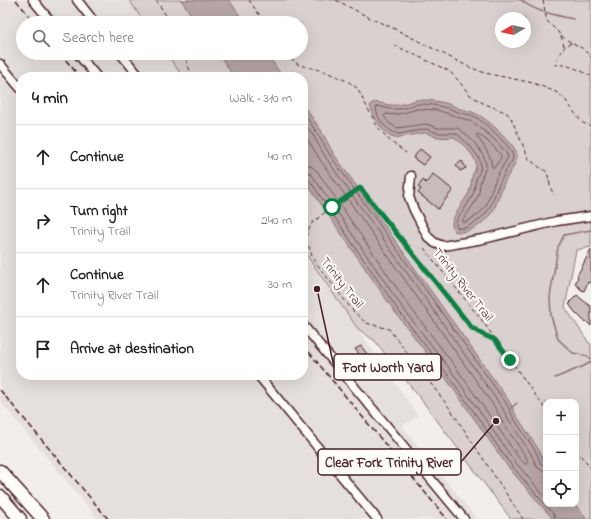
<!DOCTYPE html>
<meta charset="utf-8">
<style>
body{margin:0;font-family:"Indie Flower",sans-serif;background:#f2f2f2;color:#222}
.controls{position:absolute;right:12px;bottom:12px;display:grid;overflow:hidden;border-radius:8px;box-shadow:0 4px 16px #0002}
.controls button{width:36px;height:36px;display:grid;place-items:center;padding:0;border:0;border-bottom:1px solid #e0e0e0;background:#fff;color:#222;font:20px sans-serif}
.compass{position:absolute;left:495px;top:12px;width:36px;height:36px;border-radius:50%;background:#fff;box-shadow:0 4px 16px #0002;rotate:261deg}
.stop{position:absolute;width:12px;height:12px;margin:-9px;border:3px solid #0b8043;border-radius:50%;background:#fff}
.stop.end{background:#0b8043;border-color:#fff;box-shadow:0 1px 4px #0008}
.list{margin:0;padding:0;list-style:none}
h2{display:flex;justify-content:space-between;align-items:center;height:52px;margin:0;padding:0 16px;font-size:17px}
h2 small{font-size:13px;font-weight:400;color:#767676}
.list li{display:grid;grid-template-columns:26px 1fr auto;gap:12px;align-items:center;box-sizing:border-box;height:64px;padding:0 16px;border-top:1px solid #e0e0e0}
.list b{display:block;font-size:15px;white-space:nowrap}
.list p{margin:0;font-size:13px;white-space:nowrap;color:#767676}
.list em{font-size:13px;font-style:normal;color:#767676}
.icon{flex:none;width:22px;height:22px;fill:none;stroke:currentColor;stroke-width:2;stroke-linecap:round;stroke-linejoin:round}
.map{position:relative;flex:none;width:591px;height:519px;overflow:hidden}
.search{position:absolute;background:#fff;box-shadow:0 4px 16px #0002;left:16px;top:16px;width:292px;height:44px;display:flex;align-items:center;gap:10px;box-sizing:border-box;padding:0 14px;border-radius:22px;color:#767676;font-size:15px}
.panel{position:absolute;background:#fff;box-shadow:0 4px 16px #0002;left:16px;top:72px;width:292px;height:308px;border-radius:16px}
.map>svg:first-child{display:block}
</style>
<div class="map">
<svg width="591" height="519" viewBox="0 0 591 519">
<rect width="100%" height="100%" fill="#f2efeb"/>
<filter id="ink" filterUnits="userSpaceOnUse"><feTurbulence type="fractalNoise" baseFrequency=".025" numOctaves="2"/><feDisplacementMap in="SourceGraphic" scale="8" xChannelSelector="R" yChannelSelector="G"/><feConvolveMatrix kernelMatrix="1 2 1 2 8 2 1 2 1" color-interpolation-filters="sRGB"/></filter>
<g filter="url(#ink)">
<!-- built -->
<polygon fill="#e5dfdd" points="0,0 129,0 145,23 23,23 23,53 166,53 183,77 21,77 21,375 303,375 303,250 418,416 402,426 477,519 98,519 0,401"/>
<!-- green -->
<path fill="#d9d0cf" stroke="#92787d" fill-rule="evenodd" d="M129,0H591V247L576,250L565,307L589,343L591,344V519H511L423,402L375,341L358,329L303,250V77H183L166,53H301V23H145ZM501,18H525V42H501ZM546,402H576V504H546Z"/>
<!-- water -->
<g fill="#b7a5a6" stroke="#8b6f75">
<polygon points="181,0 229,0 245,23 197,23"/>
<polygon points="218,53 266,53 283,77 234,77"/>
<path d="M416,100C424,100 432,100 440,102C447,103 454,106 460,109C464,110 469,110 472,112C484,116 497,129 506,138C510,143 517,149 517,156C517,164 507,176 504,183C500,192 498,201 494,209C488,221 468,236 454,231C454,229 452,226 452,225C451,217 465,201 469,192C471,188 471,182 472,177C473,173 476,170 476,166C477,156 461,143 454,137C449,137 443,138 438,137C434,137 430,134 426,133C421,133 408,136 401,137C385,140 375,119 370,106L372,103C379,101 384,105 391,105C400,106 408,102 416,100Z"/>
<polygon points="303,105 321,130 333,153 509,401 516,415 539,450 546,466 546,504 574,504 588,519 553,519 508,467 445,377 395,312 303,178"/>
</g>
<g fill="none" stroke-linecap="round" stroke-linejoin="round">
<!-- shore -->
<g stroke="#76555c" stroke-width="1">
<path d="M416,104C433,104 443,106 458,112C462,114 467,114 471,115C481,119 495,132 502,140C507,146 513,151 513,159C509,166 504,173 501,180C491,199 494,211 474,223C470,225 467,228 463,228C459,229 456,228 456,224C456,218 462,213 465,208C468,203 472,197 474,192C475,188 475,184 476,180C477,175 481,171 481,165C480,154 465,141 457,134L454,133H438L426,129L399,134C387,132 376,118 376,107L377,106L390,109H399L407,107Z"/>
<path d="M417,109L437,110L473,122L494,139L506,152L508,157L496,178L486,206L479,214L466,222H463V220C468,212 477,201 479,192C480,188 479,184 481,180C482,175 486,170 486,165C485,152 468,134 457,128H438L426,124L397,128L389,123L384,116L386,114C397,116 406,112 417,109Z"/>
<polyline points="303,112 317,133 330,155 506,403 513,417 536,452 541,464 543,465 546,466"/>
<polyline points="303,121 313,135 326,158 501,406 509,420 531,454 537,467 541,470 546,471"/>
<polyline points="303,132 321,161 496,409 503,423 526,457 528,462 527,464 525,464 519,458 457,369 407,303 317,171 311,166 303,165"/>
<path d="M478,134L490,143L501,155V158L494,168L492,167C491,155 484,146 477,137V135Z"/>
<polyline points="303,171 308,172 312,175 402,307 452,372 515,462 546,498"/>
<polyline points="303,176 306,176 308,178 398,310 448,375 511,465 554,515 555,519"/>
</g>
<!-- stream -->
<g stroke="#8b6f75" stroke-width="1.5">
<path d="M521,0C535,12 556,15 573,19"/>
<polyline points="591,230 564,235 558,247 550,297 551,316 558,339 573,353 587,356 591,359"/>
<polyline points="555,378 584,366 591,362"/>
<polyline points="511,408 517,403"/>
</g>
</g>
<!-- building -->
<g fill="#c8bbbb" stroke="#4a1f2b">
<polygon points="420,149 430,157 423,165 413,158"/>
<polygon points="462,161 466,168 460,171 456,165"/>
<polygon points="433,174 453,190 438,209 418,193 421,189 418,187 423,180 426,183"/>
<polygon points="591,249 591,283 588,282 584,291 580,289 580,288 575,284 578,277 577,276"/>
<polygon points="577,295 591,307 591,326 586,321 585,322 574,311 569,304 571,303 570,302"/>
<polygon points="361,346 367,354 362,358 355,349"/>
</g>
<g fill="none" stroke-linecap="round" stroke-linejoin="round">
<defs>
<g id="minor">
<polyline points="33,0 52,23"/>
<polyline points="77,0 95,23"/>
<polyline points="77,53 97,77"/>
<polyline points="120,53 140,77"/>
<polyline points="0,64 21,89"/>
<polyline points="411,176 409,197 414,210 428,237 435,243 443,246 483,239 557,221 591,216"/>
<polyline points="303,325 464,519"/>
<polyline points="258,375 377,519"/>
</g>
<g id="highway">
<polyline points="0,471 43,519"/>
<polyline points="0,496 20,519"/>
</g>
</defs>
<!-- minor casing -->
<use href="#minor" stroke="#4a1f2b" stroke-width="11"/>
<!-- highway casing -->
<use href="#highway" stroke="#4a1f2b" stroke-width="15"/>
<!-- path -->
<g stroke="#4a1f2b" stroke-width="1" stroke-dasharray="4 3" stroke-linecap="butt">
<polyline points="156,0 171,23"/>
<polyline points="249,0 265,23"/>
<polyline points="336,0 374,20 391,27 469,67 485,73 533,83 556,92 564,98 580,120 583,123 591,126"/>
<polyline points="543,0 546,17 548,22 565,39 582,48 591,57"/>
<polyline points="561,36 564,46"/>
<path d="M572,43C562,45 558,56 555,65C567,63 581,71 591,76"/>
<polyline points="394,45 449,71 457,79 470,95 483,103 507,113 511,118 525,150 529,159 535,164 547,172 551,189 554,195"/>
<polyline points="185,53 188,66 193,77"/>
<polyline points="286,53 289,57 299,65 324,71 349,82 357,88 377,126 390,141 406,153"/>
<polyline points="303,233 308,244 313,259 353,311 366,323 389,329 451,410 523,519"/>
<polyline points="306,237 311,224 324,213 360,188 472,328 484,335 495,339"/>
<polyline points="424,248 442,271 481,319 546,410"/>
<polyline points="576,450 591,468"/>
</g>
<!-- minor -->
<use href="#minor" stroke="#fdfcf7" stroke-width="8"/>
<!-- highway -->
<use href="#highway" stroke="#fdfcf7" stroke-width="12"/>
<!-- rail -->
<g stroke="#4a1f2b" stroke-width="1.5" stroke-dasharray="6 3" stroke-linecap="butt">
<polyline points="16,0 35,23"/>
<polyline points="60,53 80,77"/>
<polyline points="303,345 447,519"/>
<polyline points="0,390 108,519"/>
</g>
</g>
</g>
<g fill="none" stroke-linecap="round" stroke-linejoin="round" filter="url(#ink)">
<!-- route -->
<polyline stroke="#0b8043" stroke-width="5" points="332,207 360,188 362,190 472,328 484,335 495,340 510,360"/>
</g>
<g text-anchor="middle" stroke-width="4" stroke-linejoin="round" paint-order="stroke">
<!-- street labels -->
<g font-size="13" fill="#4a1f2b" stroke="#fdfcf7">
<text transform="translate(343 282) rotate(52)" y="5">Trinity Trail</text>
<text transform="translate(464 284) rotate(52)" y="5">Trinity River Trail</text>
</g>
</g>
<!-- callouts -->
<path fill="none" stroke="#4a1f2b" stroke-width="1.5" d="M317 289L334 367M496 421L461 462"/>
<g fill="#4a1f2b" stroke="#fdfcf7" stroke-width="1.5">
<circle cx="317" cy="289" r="4"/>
<circle cx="496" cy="421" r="4"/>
</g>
<g fill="#fdfcf7" stroke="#4a1f2b" stroke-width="1.5">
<rect x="334" y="354" width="107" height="26" rx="4"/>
<rect x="318" y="449" width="143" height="26" rx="4"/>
</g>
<g font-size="14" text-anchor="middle" font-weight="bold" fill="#4a1f2b">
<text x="388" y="372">Fort Worth Yard</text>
<text x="389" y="467">Clear Fork Trinity River</text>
</g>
</svg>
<div class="controls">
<button>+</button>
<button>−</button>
<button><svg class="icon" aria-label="locate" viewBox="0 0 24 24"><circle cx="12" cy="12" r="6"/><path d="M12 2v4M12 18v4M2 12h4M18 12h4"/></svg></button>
</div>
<svg class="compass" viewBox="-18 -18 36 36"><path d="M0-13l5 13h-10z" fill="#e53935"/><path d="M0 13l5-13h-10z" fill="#767676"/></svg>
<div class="stop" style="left:332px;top:207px"></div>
<div class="stop end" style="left:510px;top:360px"></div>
<div class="search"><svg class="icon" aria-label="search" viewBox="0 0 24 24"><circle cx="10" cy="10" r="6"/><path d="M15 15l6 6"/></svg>Search here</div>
<section class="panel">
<h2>4 min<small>Walk · 310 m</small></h2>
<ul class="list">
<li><svg class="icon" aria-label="ahead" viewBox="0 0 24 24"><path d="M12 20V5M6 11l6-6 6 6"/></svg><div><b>Continue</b></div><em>40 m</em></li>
<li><svg class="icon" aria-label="right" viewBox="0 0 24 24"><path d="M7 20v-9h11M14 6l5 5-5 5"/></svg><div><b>Turn right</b><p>Trinity Trail</p></div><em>240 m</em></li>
<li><svg class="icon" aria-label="ahead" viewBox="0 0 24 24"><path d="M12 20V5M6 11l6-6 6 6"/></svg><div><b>Continue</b><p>Trinity River Trail</p></div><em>30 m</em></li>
<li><svg class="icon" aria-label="arrive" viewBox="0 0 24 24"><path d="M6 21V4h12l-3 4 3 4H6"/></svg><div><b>Arrive at destination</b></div></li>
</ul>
</section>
</div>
